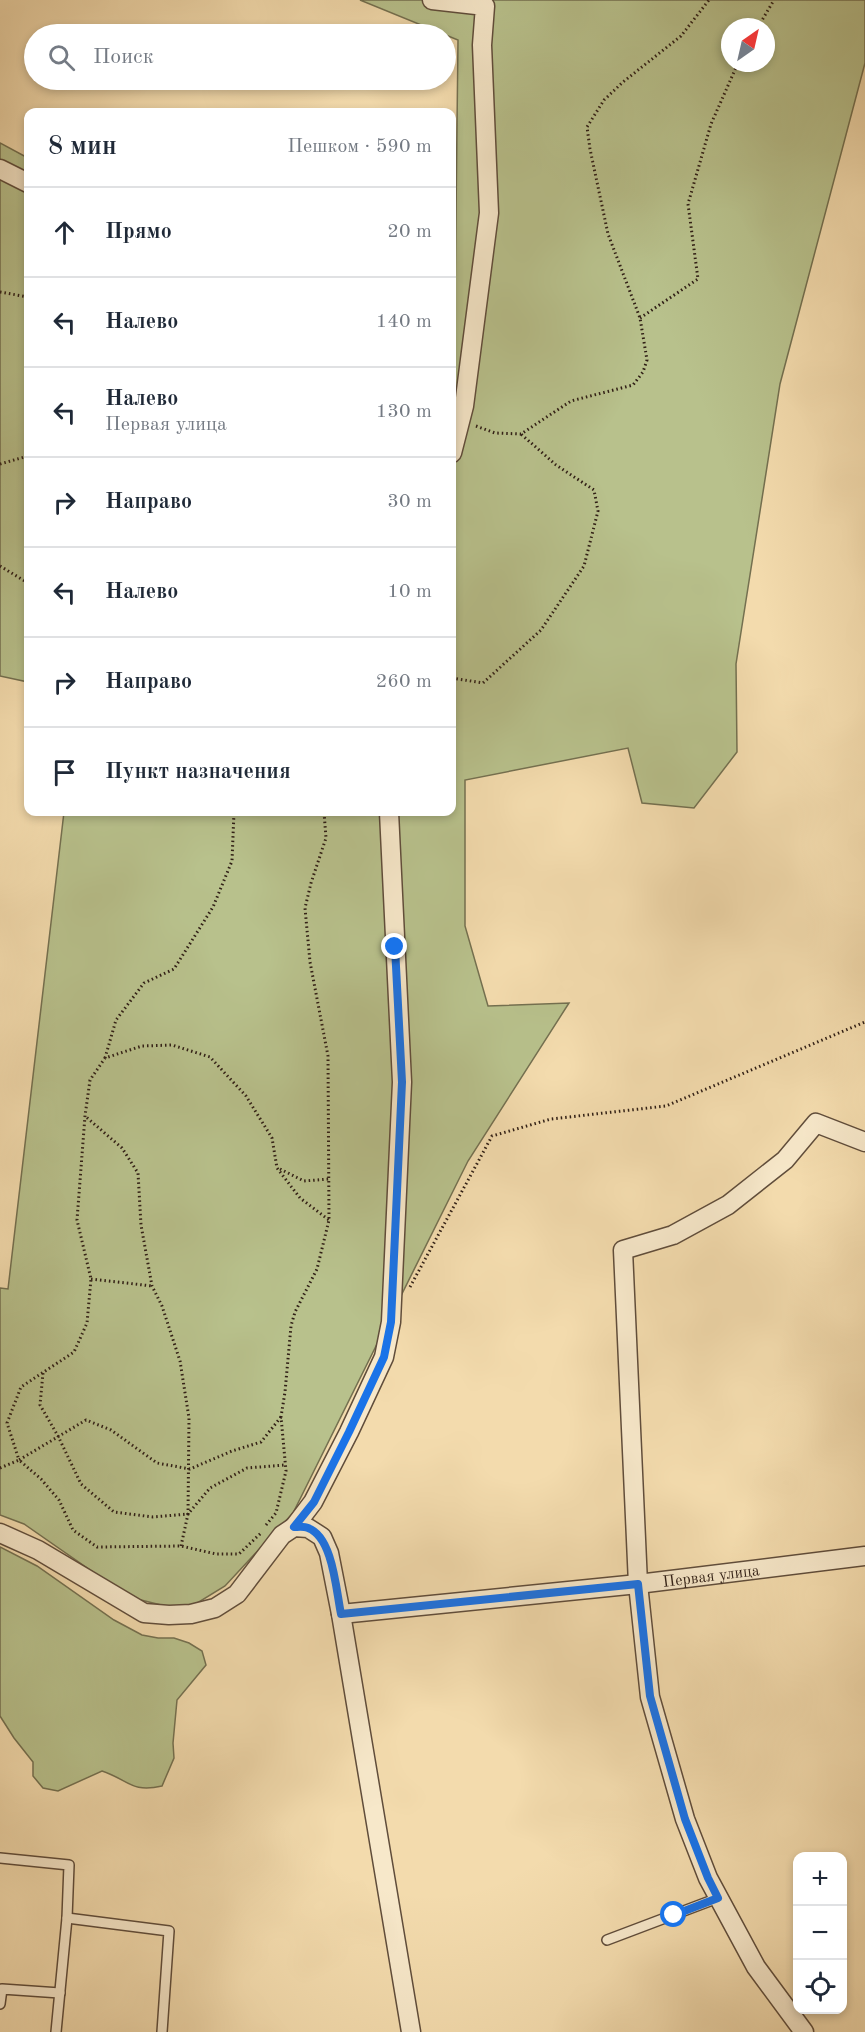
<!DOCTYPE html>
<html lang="ru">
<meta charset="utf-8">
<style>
body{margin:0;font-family:"Old Standard TT",serif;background:#f2f2f3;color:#1f2937}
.controls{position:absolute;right:18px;bottom:18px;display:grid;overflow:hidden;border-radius:12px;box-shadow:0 3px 9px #0003}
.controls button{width:54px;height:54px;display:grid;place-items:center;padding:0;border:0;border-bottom:2px solid #e0e1e3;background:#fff;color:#1f2937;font:30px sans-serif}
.compass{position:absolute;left:721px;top:18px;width:54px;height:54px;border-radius:50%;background:#fff;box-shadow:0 3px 9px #0003;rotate:34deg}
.stop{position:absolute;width:18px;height:18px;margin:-14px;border:4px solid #1a73e8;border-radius:50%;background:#fff}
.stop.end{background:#1a73e8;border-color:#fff;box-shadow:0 2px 6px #0008}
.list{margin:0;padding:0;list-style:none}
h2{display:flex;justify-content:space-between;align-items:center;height:78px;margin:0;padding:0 24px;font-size:26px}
h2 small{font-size:20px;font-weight:400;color:#747a83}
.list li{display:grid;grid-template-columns:39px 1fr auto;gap:18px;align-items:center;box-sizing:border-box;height:90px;padding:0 24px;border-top:2px solid #e0e1e3}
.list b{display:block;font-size:22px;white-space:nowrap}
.list p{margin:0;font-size:20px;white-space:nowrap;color:#747a83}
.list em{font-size:20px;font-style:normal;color:#747a83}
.icon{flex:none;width:33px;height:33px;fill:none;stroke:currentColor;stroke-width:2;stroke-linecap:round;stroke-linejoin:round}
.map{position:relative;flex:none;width:865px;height:2032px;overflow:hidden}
.search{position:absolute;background:#fff;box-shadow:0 3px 9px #0003;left:24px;top:24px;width:432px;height:66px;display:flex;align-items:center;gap:15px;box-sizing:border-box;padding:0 21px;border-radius:33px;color:#747a83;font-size:22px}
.panel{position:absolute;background:#fff;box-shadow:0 3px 9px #0003;left:24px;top:108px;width:432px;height:708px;border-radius:12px}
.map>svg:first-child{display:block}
</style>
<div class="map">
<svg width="865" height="2032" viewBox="0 0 865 2032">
<rect width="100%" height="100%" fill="#f3dbad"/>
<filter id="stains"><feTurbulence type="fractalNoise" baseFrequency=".00333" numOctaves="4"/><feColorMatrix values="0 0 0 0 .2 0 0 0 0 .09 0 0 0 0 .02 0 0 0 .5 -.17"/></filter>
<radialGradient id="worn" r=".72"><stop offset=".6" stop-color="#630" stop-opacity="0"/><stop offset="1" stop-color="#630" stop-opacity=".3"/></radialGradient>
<!-- green -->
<g fill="#b8c18c" stroke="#747050" stroke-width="1.5" fill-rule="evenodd">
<path d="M360,0H865V63L780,384L736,664L737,752L694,808L642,803L628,748L465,780V926L488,1006L569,1003L468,1161L293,1513L225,1586L194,1605L169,1607L129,1597L24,1524L0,1515V1288L8,1289L64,812H452V387H454L458,40ZM730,27H766V63H730Z"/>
<polygon points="0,143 28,158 28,682 0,676"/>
<path d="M0,1547L37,1566L114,1620L142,1635L158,1638H174L189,1643L202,1651L206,1665L177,1700L173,1743L174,1758L162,1786C131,1793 129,1780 102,1771L58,1791L43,1788L33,1776V1762L14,1738L0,1716Z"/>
</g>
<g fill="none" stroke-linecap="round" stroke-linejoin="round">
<defs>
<g id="service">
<polyline points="0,1858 69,1865 67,1918 56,2032"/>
<polyline points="67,1918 169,1931 162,2032"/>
<polyline points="607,1940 718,1898"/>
<polyline points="0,2004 2,1989 60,1993"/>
</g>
<g id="minor">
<polyline points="432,0 485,6 482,45 489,213 464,406 452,453"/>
<polyline points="0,169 28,183"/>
<polyline points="294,1527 313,1502 349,1432 384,1357 391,1322 402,1082 389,812"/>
<polyline points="0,1533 38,1550 144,1613 169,1615 191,1614 215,1608 237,1594 282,1535 294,1527 308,1528 322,1537 329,1553 341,1614 411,2032"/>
<path id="s1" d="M341,1614L638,1584L865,1556"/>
<polyline points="804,2032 756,1967 708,1878 685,1819 650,1697 638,1584 623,1250 673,1235 728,1205 785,1160 816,1123 865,1142"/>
</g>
</defs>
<!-- service casing -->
<use href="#service" stroke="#604d3b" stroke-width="12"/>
<!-- minor casing -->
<use href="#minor" stroke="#604d3b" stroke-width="21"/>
<!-- path -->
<g stroke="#2f1e15" stroke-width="3" stroke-dasharray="1.5 3" stroke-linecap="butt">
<polyline points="758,27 774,0"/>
<polyline points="0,292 28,297"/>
<polyline points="640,318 698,279 688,204 711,124 738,63"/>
<polyline points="476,426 495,433 521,434 571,401 633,385 643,372 647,360 640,318 608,234 590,149 587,127 604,100 623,82 681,36 709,0"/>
<polyline points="0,464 28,456"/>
<polyline points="0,566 28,583"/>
<polyline points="452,678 483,683 541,630 584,566 598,511 594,490 556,465 521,434"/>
<polyline points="105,1058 116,1020 144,983 174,969 213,907 232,861 234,812"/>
<polyline points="280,1169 304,1181 329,1179"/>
<polyline points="91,1279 152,1286"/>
<polyline points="410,1287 492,1136 551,1119 666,1106 865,1022"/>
<polyline points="43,1373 40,1405 58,1436 81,1484 114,1512 153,1517 188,1514 189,1418 180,1361 162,1306 152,1286 141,1225 138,1173 122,1148 85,1116"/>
<polyline points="281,1417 261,1442 232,1451 190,1469 157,1463 111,1430 86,1420 19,1460 7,1423 21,1387 74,1352 87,1323 91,1279 77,1220 85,1116 90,1080 105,1058 142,1046 172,1045 210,1057 246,1096 272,1138 277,1168 300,1198 329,1220"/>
<polyline points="0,1468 19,1460 41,1479 59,1500 73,1530 97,1547 181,1546 216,1554 239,1554 261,1533"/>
<polyline points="266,1525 276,1513 286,1471 281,1417 285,1392 291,1326 295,1312 317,1269 329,1220 328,1056 310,962 305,908 311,883 326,838 324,812"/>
<polyline points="181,1546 188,1514 210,1488 247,1468 285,1465"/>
</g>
<!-- service -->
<use href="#service" stroke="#f7e8ca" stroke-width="9"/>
<!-- minor -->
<use href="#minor" stroke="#f7e8ca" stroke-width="18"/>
</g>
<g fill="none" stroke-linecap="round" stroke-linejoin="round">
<!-- route -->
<path stroke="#1a73e8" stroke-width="8" d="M395,947L402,1082L391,1322L384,1357L349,1432L314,1502L294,1527C298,1527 304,1526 308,1528C333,1537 336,1590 341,1614L638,1584L650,1696L685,1819L708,1878L718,1898L674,1915"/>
</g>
<g text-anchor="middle" stroke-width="4.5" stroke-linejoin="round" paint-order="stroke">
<!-- street labels -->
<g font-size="16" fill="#2f1e15" stroke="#f7e8ca">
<text dy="6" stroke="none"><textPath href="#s1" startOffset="372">Первая улица</textPath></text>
</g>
</g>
<rect width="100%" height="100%" filter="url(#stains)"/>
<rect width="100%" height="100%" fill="url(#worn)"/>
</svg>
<div class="controls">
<button>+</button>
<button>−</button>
<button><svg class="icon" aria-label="locate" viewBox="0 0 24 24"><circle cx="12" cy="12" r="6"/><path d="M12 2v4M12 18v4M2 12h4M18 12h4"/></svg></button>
</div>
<svg class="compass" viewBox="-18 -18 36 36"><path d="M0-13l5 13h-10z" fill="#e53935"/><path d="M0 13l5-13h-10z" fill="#747a83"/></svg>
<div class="stop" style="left:674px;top:1915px"></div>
<div class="stop end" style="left:395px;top:947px"></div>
<div class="search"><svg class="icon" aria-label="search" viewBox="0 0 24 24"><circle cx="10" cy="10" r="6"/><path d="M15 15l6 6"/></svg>Поиск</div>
<section class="panel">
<h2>8 мин<small>Пешком · 590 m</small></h2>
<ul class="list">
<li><svg class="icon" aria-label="ahead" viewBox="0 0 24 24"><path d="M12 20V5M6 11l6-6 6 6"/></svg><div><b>Прямо</b></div><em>20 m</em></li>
<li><svg class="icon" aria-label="left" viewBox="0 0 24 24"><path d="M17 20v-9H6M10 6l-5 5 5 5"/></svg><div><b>Налево</b></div><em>140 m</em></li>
<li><svg class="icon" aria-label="left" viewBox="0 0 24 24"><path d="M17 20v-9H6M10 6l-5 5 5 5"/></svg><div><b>Налево</b><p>Первая улица</p></div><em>130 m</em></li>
<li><svg class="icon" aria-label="right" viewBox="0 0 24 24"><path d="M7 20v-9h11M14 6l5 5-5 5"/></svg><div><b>Направо</b></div><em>30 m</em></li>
<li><svg class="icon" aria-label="left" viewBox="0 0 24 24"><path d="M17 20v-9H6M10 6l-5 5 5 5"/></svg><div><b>Налево</b></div><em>10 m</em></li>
<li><svg class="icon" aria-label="right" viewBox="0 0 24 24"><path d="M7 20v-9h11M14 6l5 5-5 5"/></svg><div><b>Направо</b></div><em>260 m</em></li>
<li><svg class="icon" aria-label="arrive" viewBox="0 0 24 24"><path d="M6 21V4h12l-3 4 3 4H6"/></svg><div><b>Пункт назначения</b></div></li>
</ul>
</section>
</div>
